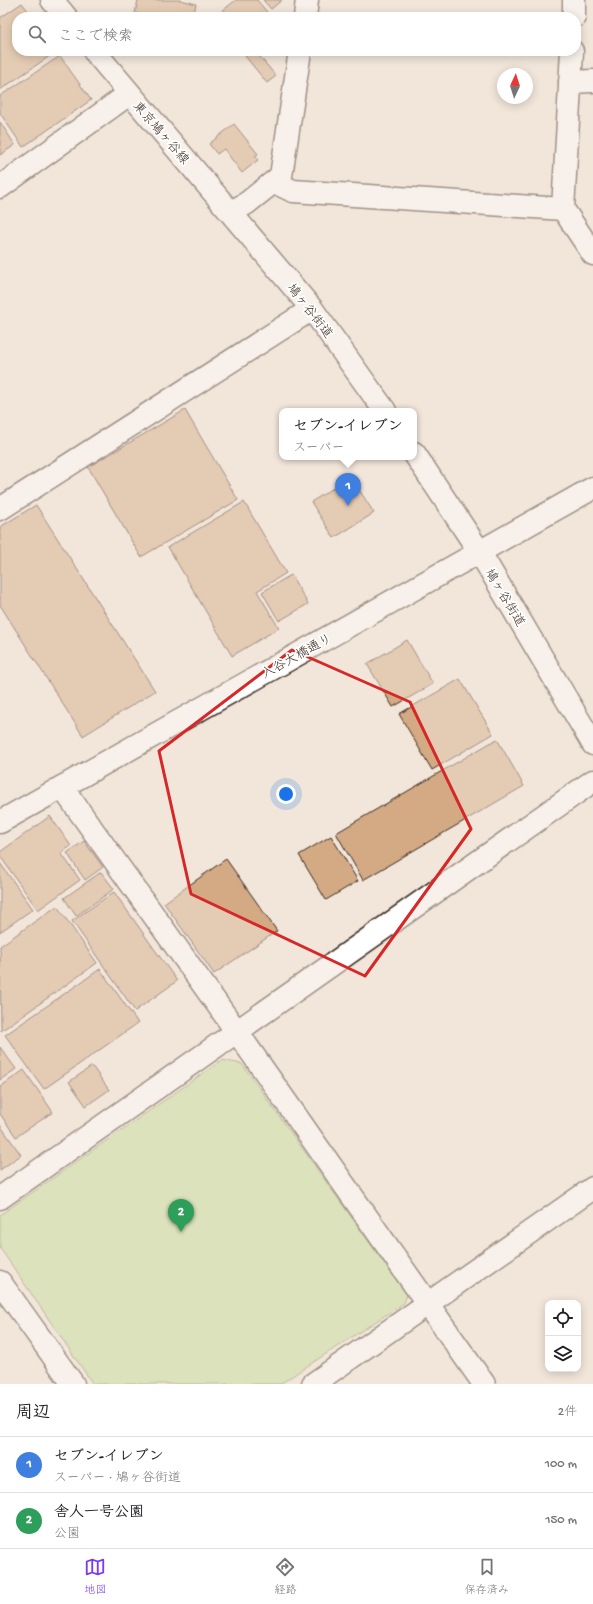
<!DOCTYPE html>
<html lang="ja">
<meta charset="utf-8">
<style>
body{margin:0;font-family:"Gochi Hand","Klee One",sans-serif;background:#f2f2f2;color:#202124}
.controls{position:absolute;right:12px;bottom:12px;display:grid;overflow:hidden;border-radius:8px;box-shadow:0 2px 10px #0003}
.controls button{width:36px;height:36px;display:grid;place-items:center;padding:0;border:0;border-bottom:1px solid #e0e0e0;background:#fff;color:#202124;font:20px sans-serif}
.compass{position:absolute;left:497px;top:68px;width:36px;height:36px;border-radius:50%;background:#fff;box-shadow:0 2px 10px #0003;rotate:4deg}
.you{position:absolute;left:286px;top:794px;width:14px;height:14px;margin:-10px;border:3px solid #fff;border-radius:50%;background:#1a73e8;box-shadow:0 0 0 6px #1a73e833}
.badge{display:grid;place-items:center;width:26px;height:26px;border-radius:50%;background:#7c3aed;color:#fff;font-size:13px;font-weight:700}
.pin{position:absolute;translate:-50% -33px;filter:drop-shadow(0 1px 2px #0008)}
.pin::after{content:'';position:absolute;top:21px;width:14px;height:12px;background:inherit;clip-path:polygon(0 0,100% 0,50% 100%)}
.popup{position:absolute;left:279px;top:408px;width:138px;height:52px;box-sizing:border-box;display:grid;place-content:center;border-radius:8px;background:#fff;filter:drop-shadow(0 1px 3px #0005);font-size:13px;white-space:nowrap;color:#757577}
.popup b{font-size:15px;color:#202124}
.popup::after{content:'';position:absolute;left:50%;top:100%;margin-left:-8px;border:8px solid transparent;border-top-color:#fff}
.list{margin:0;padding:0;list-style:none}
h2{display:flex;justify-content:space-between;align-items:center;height:52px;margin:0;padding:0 16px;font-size:17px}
h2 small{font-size:13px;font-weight:400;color:#757577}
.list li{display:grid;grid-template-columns:26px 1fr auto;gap:12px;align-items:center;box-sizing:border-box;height:56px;padding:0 16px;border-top:1px solid #e0e0e0}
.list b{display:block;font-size:15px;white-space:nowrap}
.list p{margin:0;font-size:13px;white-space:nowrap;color:#757577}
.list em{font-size:13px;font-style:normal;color:#757577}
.icon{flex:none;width:22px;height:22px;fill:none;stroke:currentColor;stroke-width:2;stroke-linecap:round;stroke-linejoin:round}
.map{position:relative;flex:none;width:593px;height:1384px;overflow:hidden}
.search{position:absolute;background:#fff;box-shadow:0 2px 10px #0003;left:12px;right:12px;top:12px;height:44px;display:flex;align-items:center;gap:10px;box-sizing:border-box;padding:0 14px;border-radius:16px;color:#757577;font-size:15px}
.sheet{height:164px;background:#fff}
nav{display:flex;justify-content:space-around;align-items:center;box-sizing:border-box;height:56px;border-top:1px solid #e0e0e0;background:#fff;font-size:11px;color:#757577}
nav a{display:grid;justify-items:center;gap:2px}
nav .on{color:#7c3aed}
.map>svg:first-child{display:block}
</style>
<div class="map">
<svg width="593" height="1384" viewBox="0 0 593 1384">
<rect width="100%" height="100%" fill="#f2e6da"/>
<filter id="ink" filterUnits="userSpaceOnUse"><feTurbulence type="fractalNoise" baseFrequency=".025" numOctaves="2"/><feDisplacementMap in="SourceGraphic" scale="8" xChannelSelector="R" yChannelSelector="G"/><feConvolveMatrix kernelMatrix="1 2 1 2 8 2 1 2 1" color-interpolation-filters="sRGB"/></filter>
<g filter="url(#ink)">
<!-- green -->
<polygon fill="#c0dd94" stroke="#7e8459" points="222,1060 242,1064 407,1295 404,1303 280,1384 93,1384 0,1248 0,1215"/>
<!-- building -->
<g fill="#d3aa84" stroke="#3b2a1e">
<polygon points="138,0 181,0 196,4 193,17 151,17 135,13"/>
<polygon points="236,0 257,0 271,17 227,17 222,11"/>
<polygon points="263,0 282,0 271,9"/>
<polygon points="22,3 33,17 17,17 17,51 57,51 0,90 0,18"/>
<polygon points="251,51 255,51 276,76 267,83 245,56"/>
<polygon points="60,56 91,100 23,147 0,113 0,96"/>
<polygon points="0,122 15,145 0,155"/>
<polygon points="234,124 258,154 255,156 258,160 242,173 224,149 217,154 209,144"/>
<polygon points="185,410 238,500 141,557 88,467"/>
<polygon points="351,477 374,513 334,538 311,502"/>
<polygon points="244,502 286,573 257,591 279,628 232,656 168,547"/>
<polygon points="36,505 155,691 83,736 0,605 0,527"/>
<polygon points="291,575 308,604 279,621 262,592"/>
<polygon points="407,640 433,684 393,707 367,664"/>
<polygon points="460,679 493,734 432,770 399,714"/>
<polygon points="497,739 524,786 363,880 336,833"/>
<polygon points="50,816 71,846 61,853 80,880 38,910 0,856 0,852"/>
<polygon points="331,836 358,881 326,900 299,855"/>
<polygon points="84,841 103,867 85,880 67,853"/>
<polygon points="226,859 277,931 214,974 164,903"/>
<polygon points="0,863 33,909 0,932"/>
<polygon points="101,872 114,889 76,916 64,898"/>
<polygon points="114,892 177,981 135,1011 72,921"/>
<polygon points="57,906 97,963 1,1031 0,946"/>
<polygon points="100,969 138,1023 44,1089 5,1035"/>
<polygon points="0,1047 16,1069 0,1080"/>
<polygon points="92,1066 109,1090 86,1106 69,1082"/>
<polygon points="24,1070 53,1112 16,1137 0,1114 0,1087"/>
<polygon points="0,1125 21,1155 0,1170"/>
</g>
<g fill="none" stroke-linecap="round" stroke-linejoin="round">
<defs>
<g id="street">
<polyline points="305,17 307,0"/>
<polyline points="574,17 574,0"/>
<polyline points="572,51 563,209 593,254"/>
<polyline points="570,82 593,81"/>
<polyline points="274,182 293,191 563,209"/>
<polyline points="0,187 129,94"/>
<polyline points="232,212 247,203 281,176 300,51"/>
<polyline points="0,509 312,309"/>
<polyline points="0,1198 593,781"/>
<polyline points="313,1384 593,1188"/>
</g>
<g id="secondary">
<polyline points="52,0 66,17"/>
<polyline points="94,51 312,309 385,411"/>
<polyline points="414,453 479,551 593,744"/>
<polyline points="62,787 237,1032 484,1384"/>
<polyline points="0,822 593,488"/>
<polyline points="0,1282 73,1384"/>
</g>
</defs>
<!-- street casing -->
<use href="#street" stroke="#3b2a1e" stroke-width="25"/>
<!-- secondary casing -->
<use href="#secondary" stroke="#3b2a1e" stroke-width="25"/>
<!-- street -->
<use href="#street" stroke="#fff" stroke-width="22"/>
<!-- secondary -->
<use href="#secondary" stroke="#fff" stroke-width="22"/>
</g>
</g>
<!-- marked area -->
<path d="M0 0H593V1384H0ZM292,650L410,702L471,829L365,976L191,894L159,751Z" fill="#f2e6da" fill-opacity=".55" fill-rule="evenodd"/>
<path fill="none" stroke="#d62828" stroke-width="3" stroke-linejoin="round" d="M292,650L410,702L471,829L365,976L191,894L159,751Z"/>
<g text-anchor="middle" stroke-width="3.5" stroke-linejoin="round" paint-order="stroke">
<!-- street labels -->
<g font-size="13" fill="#3b2a1e" stroke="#fff">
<text transform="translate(162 132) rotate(49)" y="5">東京鳩ヶ谷線</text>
<text transform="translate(311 310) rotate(52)" y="5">鳩ヶ谷街道</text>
<text transform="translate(506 597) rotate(59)" y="5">鳩ヶ谷街道</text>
<text transform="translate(296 655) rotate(-29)" y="5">入谷大橋通り</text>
</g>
</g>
</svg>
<div class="controls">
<button><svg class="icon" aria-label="locate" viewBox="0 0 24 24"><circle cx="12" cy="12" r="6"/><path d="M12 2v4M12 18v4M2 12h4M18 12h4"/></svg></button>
<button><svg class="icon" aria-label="layers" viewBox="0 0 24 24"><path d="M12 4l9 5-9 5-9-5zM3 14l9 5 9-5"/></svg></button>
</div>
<svg class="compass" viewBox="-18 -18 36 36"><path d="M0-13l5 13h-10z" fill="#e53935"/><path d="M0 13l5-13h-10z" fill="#757577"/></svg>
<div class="you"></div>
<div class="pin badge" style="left:348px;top:506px;background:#3f7fe0">1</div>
<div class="popup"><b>セブン-イレブン</b>スーパー</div>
<div class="pin badge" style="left:181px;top:1232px;background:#2e9e5b">2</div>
<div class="search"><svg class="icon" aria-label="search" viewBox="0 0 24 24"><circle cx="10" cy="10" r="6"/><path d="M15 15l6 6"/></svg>ここで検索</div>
</div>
<section class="sheet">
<h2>周辺<small>2件</small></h2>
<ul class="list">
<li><span class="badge" style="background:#3f7fe0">1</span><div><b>セブン-イレブン</b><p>スーパー · 鳩ヶ谷街道</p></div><em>100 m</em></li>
<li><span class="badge" style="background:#2e9e5b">2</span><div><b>舎人一号公園</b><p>公園</p></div><em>150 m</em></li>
</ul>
</section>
<nav>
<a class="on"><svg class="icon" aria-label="map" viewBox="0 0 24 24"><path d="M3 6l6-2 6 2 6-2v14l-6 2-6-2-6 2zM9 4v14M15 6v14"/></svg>地図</a>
<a><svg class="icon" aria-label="directions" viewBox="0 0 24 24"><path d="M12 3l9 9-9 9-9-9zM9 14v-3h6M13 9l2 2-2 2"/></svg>経路</a>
<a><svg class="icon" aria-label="saved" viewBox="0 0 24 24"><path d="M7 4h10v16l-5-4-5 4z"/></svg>保存済み</a>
</nav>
